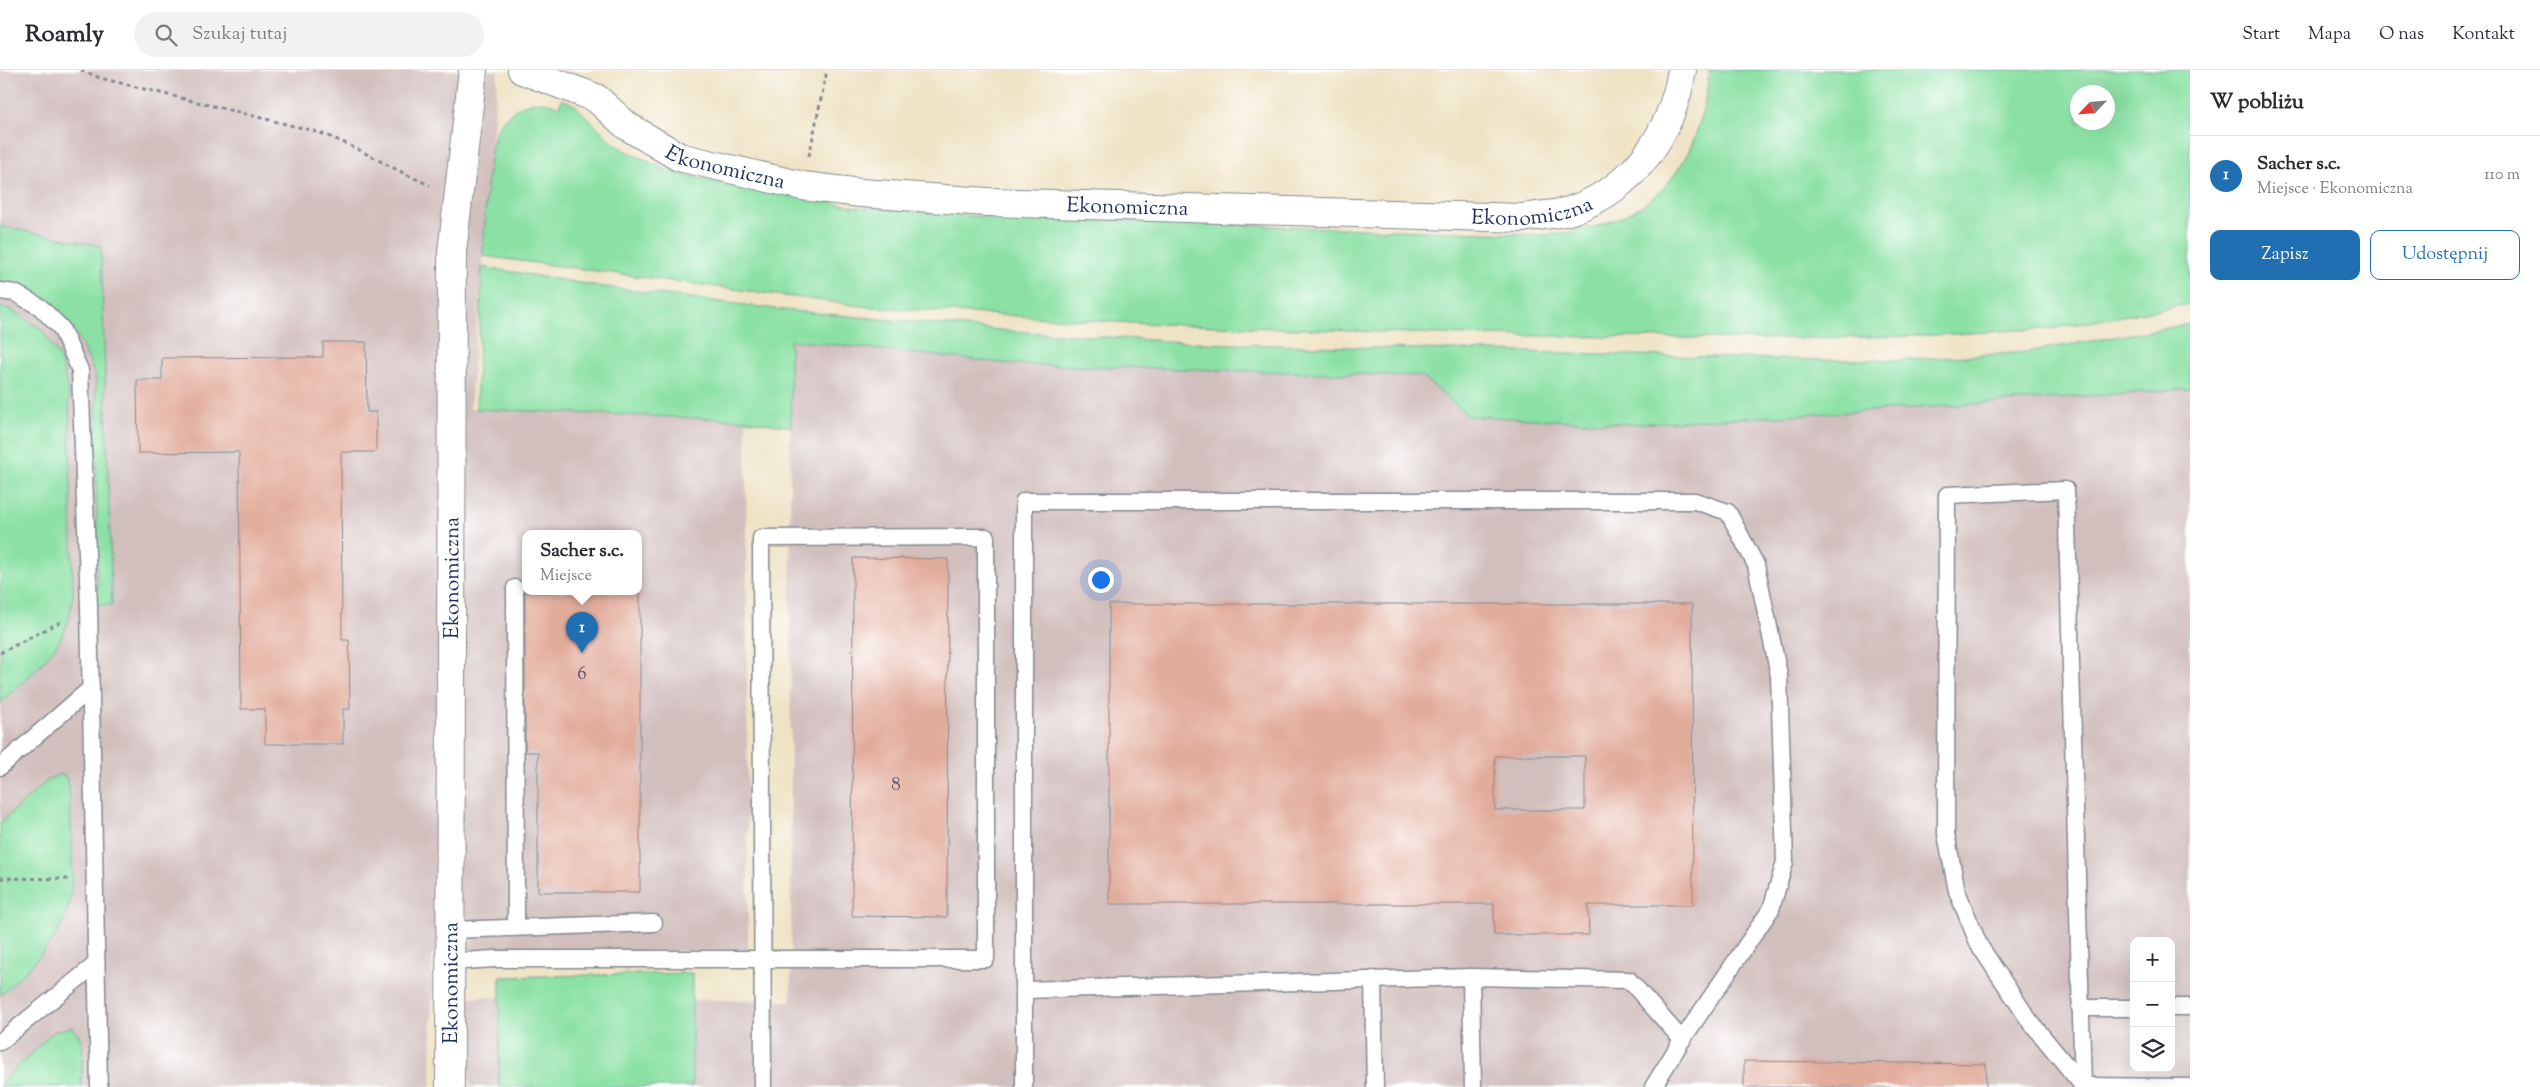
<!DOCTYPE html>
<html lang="pl">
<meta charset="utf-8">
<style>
body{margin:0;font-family:"Sorts Mill Goudy",serif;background:#f2f2f3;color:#2b2b33}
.controls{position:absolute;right:15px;bottom:15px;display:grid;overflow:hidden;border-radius:10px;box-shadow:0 5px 20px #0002}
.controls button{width:45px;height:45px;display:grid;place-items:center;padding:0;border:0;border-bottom:1px solid #e1e1e2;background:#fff;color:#2b2b33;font:25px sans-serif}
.compass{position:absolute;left:2070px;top:15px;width:45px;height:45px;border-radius:50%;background:#fff;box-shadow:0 5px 20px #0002;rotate:244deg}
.you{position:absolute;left:1100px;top:509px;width:18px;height:18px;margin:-12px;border:4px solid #fff;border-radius:50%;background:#1a73e8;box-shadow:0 0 0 8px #1a73e833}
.badge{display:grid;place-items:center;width:32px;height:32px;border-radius:50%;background:#1f6fb2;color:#fff;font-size:16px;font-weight:700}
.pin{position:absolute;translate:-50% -41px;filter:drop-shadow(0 1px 2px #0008)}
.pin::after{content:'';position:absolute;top:26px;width:18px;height:15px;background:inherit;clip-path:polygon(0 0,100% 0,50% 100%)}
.popup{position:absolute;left:522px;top:460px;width:120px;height:65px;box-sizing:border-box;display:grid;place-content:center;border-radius:10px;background:#fff;filter:drop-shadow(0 1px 4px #0005);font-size:16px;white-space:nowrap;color:#7c7c81}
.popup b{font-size:19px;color:#2b2b33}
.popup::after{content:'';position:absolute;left:50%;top:100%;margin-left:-10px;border:10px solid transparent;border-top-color:#fff}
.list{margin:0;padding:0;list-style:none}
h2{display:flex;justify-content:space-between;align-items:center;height:65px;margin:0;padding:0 20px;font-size:21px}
h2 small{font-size:16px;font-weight:400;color:#7c7c81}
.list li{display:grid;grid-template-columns:32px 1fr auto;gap:15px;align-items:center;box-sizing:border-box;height:80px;padding:0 20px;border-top:1px solid #e1e1e2}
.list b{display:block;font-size:19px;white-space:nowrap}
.list p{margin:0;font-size:16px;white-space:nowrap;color:#7c7c81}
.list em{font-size:16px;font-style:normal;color:#7c7c81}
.actions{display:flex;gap:10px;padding:15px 20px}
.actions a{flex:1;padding:11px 0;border:1px solid #1f6fb2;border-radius:10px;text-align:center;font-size:18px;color:#1f6fb2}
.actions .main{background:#1f6fb2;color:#fff}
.icon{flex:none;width:28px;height:28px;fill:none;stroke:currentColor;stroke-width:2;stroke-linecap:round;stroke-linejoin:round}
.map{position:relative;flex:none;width:2190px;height:1017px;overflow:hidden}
header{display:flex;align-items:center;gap:30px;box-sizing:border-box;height:70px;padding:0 25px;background:#fff;border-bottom:1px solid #e1e1e2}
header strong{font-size:24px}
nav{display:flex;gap:28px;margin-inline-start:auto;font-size:18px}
.search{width:350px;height:45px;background:#f2f2f3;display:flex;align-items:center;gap:12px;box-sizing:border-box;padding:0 18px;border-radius:28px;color:#7c7c81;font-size:19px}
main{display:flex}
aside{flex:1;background:#fff}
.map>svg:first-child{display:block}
</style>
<header>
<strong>Roamly</strong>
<div class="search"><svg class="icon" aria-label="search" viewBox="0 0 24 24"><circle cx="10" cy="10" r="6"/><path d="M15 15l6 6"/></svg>Szukaj tutaj</div>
<nav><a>Start</a><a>Mapa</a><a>O nas</a><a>Kontakt</a></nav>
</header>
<main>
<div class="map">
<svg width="2190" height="1017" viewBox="0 0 2190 1017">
<rect width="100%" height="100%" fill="#fff"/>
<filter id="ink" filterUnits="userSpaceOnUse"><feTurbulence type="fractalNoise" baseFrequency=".02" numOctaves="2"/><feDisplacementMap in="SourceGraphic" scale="10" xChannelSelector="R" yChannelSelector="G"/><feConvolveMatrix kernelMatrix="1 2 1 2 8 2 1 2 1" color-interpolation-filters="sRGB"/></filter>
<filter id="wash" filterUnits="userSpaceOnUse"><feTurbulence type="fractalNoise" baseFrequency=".0096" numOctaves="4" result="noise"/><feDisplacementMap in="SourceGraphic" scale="20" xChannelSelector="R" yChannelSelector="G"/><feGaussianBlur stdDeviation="1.12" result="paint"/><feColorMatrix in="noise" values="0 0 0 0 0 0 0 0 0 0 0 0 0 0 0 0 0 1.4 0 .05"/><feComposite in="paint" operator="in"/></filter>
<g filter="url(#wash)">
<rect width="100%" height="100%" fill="#efe3c5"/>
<!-- industrial -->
<g fill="#d1bfbd" fill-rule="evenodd">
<path d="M0,0H498L470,339L746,350L748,880L432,884L431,1017H0ZM526,464H638V522H526Z"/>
<path d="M790,270L1011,294L1423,306L1468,346H1779L2190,319V1017H470L468,927L791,931ZM2134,871H2171V998H2134Z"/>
</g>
<!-- green -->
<g fill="#8be1a4" stroke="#538881" fill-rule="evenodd">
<path d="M1709,0H2190V234L2055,258L1920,266L1754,269L1465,265L1133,253L869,237L483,186C485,158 486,78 499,56C505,47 512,41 522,36C534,30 547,31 559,37L562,29L576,36L611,71L624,80L669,101L729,115L857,137L973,146L1545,165C1650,157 1700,103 1709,0ZM2078,22H2108V52H2078Z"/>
<path d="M0,156L101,176L112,535H97L96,308C74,251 61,228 0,212Z"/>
<polygon points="482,197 605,217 783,240 1010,261 1199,273 1817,290 1906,290 2026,282 2190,254 2190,319 1889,340 1631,354 1468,346 1422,306 1011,294 790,270 791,357 746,350 476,339"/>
<path d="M0,237L10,239L42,260L60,288L69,325L73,526C71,536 70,548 66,557C54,588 24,610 0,633Z"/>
<path d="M59,704L66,707L69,716C70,749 77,813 67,842C55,876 25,901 0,926V753L48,710Z"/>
<polygon points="692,903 692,1017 499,1017 500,907"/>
<path d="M70,957C89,965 81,999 81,1017H0V1014L53,962Z"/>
</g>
<g id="blocks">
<!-- building -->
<g fill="#e2ac9b" fill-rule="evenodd">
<polygon points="323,272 366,272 367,342 376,342 376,382 341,382 342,570 349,570 350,639 343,639 343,674 265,674 265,639 241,639 239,382 138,383 137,310 162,310 162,288 323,287"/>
<polygon points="853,488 948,489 947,847 852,846"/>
<polygon points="525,522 640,522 640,822 538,822 538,682 525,682"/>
<path d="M1109,534H1692L1693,835H1588L1589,865H1494V834H1109ZM1495,686H1585V740H1495Z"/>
<polygon points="1744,991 1986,994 1986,1017 1744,1017"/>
</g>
</g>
</g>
<g filter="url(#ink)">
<use href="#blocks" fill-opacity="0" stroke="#858992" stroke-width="1"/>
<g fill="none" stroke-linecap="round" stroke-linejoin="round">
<defs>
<g id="service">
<polyline points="0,221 15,223 40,237 61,258 80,300 89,537 99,1017"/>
<polyline points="515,518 516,856"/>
<polyline points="0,697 91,618"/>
<polyline points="450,860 654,853"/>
<polyline points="450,892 494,889 986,889 986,467 761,468 763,1017"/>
<polyline points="1471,907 1473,1017"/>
<polyline points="1373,909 1375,1017"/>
<polyline points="1024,920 1471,907 1629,910 1682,970"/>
<polyline points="2171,937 2190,937"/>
<polyline points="2080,938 2134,938"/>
<polyline points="0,972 96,894"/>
<polyline points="2083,1016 2029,950 1979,875 1957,821 1946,764 1947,425 2066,420 2083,1017"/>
<polyline points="2083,1016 2190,1017"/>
<polyline points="1024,1017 1024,431 1695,431 1728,442 1756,495 1779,605 1785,792 1771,839 1682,970 1653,1017"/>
</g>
<g id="minor">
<path id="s1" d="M522,0L596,28L627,56L679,87L803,116L861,123L987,132L1523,148C1539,145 1557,145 1572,140C1634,118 1672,64 1682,0"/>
<path id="s2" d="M450,1017L452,182L473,0"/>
</g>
</defs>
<!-- service casing -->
<use href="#service" stroke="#858992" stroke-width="19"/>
<!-- minor casing -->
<use href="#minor" stroke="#858992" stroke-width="30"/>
<!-- path -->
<g stroke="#858992" stroke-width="3" stroke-dasharray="4 4" stroke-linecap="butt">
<path d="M81,0L100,8L314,61C355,74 390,99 430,115"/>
<polyline points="809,86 827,0"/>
<polyline points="0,583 64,550"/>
<polyline points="0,808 69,809"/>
</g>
<!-- service -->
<use href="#service" stroke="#fff" stroke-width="16"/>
<!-- minor -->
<use href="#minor" stroke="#fff" stroke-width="28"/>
</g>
</g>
<g text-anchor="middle" stroke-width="4" stroke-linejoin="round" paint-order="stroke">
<!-- number labels -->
<g font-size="19" fill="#4d4e6d">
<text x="582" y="609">6</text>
<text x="896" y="720">8</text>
</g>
<!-- street labels -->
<g font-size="21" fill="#1b2f5e" stroke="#fff">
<text dy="7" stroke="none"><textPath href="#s1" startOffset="229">Ekonomiczna</textPath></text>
<text dy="7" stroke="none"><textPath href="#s1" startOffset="634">Ekonomiczna</textPath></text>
<text dy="7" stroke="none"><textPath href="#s1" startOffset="1039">Ekonomiczna</textPath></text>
<text dy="7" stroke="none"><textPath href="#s2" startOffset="509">Ekonomiczna</textPath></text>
<text dy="7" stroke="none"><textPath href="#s2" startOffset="104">Ekonomiczna</textPath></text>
</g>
</g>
</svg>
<div class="controls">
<button>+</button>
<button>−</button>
<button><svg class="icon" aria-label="layers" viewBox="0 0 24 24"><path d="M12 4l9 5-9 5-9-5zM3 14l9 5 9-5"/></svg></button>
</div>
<svg class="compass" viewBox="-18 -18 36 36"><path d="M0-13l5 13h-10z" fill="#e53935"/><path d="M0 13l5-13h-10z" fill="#7c7c81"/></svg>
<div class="you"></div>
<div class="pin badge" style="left:582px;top:583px">1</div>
<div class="popup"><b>Sacher s.c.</b>Miejsce</div>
</div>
<aside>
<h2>W pobliżu<small></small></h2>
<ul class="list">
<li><span class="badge">1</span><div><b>Sacher s.c.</b><p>Miejsce · Ekonomiczna</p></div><em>110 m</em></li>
</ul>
<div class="actions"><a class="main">Zapisz</a><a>Udostępnij</a></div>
</aside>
</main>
